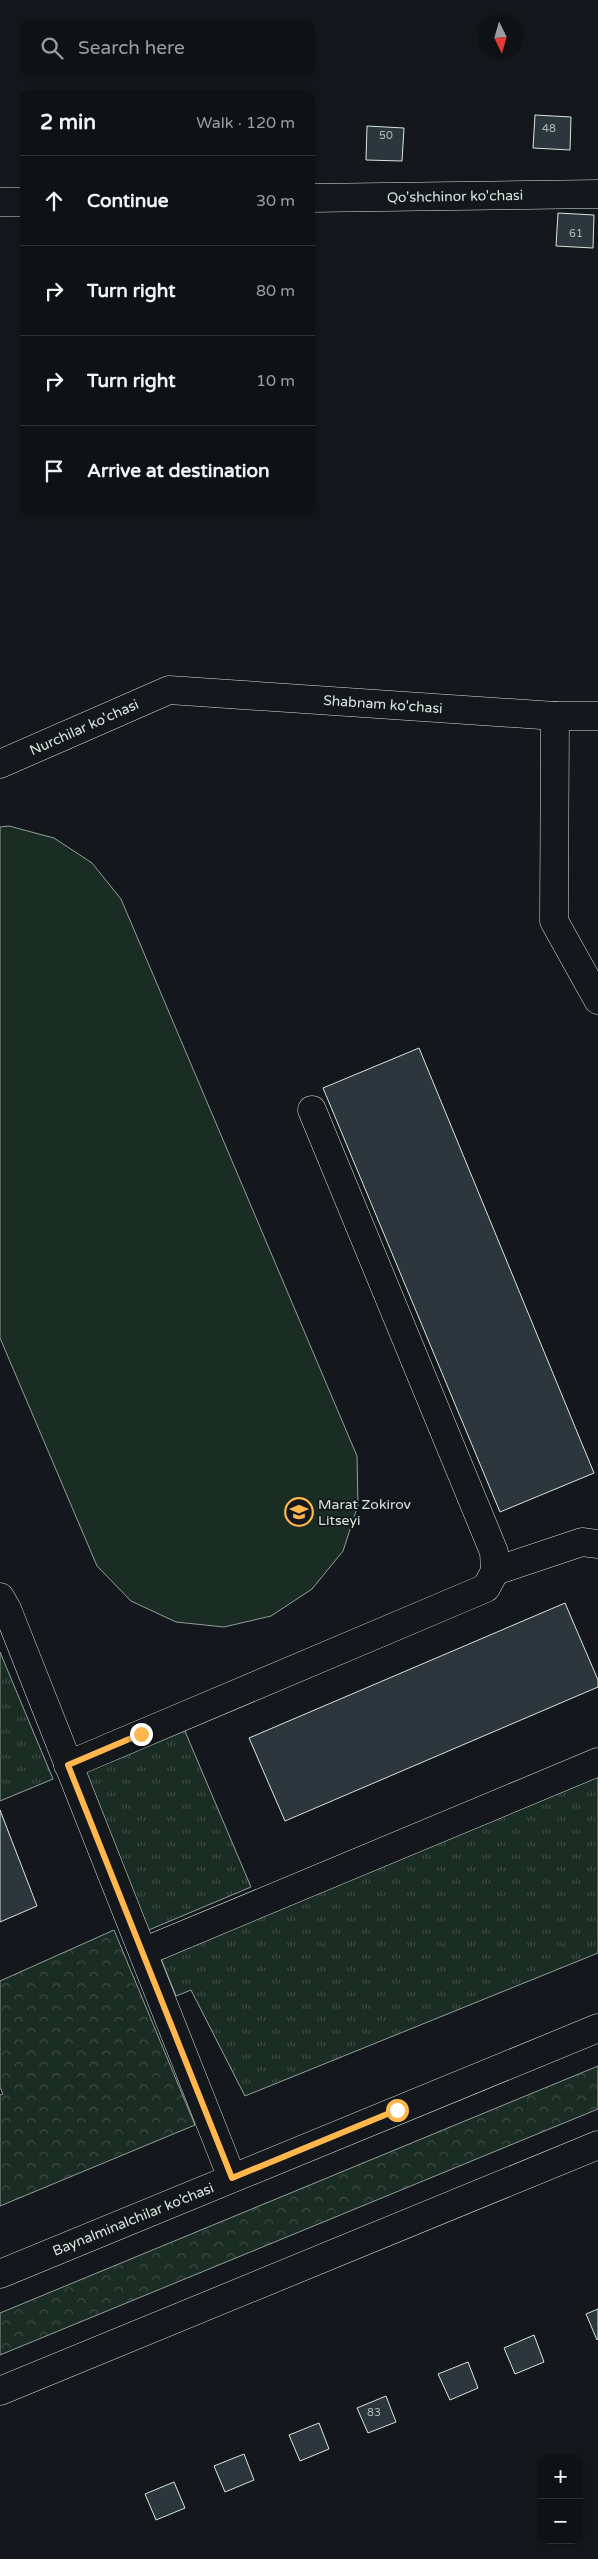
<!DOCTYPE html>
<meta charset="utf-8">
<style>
body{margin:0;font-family:"Varela Round",sans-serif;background:#1d2022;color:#f1f3f6}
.controls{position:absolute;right:15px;bottom:15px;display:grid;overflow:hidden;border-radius:10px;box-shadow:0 2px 8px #0003}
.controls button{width:45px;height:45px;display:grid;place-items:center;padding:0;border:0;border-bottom:1px solid #2f3234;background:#0f1215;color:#f1f3f6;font:25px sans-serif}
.compass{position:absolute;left:478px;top:15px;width:45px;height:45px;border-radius:50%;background:#0f1215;box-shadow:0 2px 8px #0003;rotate:175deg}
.stop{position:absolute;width:15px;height:15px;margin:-11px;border:4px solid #ffb74d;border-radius:50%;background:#fff}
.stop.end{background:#ffb74d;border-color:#fff;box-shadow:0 1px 5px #0008}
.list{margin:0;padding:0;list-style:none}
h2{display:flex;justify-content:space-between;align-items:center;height:65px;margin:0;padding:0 20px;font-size:21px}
h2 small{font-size:16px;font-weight:400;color:#9b9ea0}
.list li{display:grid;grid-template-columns:32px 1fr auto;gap:15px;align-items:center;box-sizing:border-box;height:90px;padding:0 20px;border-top:1px solid #2f3234}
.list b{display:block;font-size:19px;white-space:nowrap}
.list em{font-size:16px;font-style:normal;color:#9b9ea0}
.icon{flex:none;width:28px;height:28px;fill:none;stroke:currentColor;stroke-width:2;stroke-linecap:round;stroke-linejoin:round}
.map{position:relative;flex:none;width:598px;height:2559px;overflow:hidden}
.search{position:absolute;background:#0f1215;box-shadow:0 2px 8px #0003;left:20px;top:20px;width:295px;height:55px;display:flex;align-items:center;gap:12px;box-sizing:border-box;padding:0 18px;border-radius:10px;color:#9b9ea0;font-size:19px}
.panel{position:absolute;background:#0f1215;box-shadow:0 2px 8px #0003;left:20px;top:90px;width:295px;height:425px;border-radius:10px}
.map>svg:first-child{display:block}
</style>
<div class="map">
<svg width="598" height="2559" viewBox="0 0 598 2559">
<defs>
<pattern id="grass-tufts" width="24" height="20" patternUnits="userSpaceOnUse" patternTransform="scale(1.25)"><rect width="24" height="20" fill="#1a2d24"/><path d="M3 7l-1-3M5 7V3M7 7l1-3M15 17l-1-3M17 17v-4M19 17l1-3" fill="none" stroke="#3b4b43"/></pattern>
<pattern id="forest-crowns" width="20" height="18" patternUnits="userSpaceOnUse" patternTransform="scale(1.25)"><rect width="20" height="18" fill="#1a2d24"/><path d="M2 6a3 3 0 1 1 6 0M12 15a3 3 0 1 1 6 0" fill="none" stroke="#3b4b43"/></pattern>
</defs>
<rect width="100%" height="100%" fill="#14181c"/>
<!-- grass -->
<g fill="url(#grass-tufts)" stroke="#939e99">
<polygon points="0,1652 53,1779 0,1801"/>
<polygon points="184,1729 251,1887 144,1932 77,1775"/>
<polygon points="598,1776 598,1953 245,2096 191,1990 176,1996 160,1956"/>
</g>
<!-- forest -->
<g fill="url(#forest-crowns)" stroke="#939e99">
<polygon points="114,1930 195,2125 0,2206 0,2095 3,2094 0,2087 0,1981"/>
<polygon points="598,2066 598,2109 0,2355 0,2313"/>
</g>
<!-- green -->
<polygon fill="#1a2d24" stroke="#939e99" points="9,826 54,838 92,863 121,899 357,1456 358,1505 343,1551 312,1589 271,1616 224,1627 176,1622 131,1601 97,1566 0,1338 0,827"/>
<!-- building -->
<g fill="#2c363c" stroke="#d8e6dc">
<polygon points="535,115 571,117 570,150 533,148"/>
<polygon points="367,126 404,128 402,161 366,160"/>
<polygon points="558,213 594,215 593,248 556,246"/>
<polygon points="419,1048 594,1473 500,1512 323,1088"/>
<polygon points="565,1603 598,1680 598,1687 285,1821 249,1738"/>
<polygon points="0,1810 37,1906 0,1922"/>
<polygon points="598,2309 598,2339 597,2340 586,2314"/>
<polygon points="534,2335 544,2362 515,2374 504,2348"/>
<polygon points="468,2362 478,2388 450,2400 438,2374"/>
<polygon points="386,2396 396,2422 368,2433 357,2408"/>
<polygon points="319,2423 329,2449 300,2461 289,2435"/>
<polygon points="244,2454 254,2480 225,2492 214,2466"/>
<polygon points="174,2482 185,2508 156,2520 145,2494"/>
</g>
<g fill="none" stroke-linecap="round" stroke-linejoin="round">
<defs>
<g id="minor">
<polyline points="311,198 598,194"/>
<polyline points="0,202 24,202"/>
<polyline points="555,716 554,921 598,1000"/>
<polyline points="0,764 169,690 555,716 598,716"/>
<polyline points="495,1571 582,1542 598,1544"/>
<polyline points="0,1597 7,1609 232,2178"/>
<polyline points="68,1765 486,1588 495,1571 494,1552 312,1110"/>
<polyline points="143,1952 598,1762"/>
</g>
<g id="major">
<polyline points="0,2274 598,2028"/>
<polyline points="0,2391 598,2145"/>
</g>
</defs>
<!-- minor casing -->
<use href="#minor" stroke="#d8e6dc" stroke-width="29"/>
<!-- major casing -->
<use href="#major" stroke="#d8e6dc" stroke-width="29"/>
<!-- minor -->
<use href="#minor" stroke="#14181c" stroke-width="28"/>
<!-- major -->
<use href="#major" stroke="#14181c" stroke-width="28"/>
</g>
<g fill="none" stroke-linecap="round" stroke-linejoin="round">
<!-- route -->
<polyline stroke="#ffb74d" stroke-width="6" points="141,1734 68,1765 232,2178 397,2110"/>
</g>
<!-- icons -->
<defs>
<symbol id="university-ring" viewBox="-11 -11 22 22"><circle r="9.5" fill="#14181c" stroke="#ffb74d" stroke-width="1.5"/><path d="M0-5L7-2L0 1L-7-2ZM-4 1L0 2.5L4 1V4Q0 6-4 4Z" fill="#ffb74d"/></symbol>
</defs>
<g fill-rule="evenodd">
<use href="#university-ring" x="283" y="1496" width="32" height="32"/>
</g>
<g text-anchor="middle" stroke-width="4" stroke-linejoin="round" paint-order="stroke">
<!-- number labels -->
<g font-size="11" fill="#adbab4">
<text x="549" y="132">48</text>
<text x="386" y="139">50</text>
<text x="576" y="237">61</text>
<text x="374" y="2416">83</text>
</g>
<!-- street labels -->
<g font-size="14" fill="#d8e6dc" stroke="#14181c">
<text transform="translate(455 196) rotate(-1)" y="5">Qo'shchinor ko'chasi</text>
<text transform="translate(383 704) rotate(4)" y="5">Shabnam ko'chasi</text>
<text transform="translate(84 727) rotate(-24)" y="5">Nurchilar ko'chasi</text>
<text transform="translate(133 2219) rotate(-22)" y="5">Baynalminalchilar ko’chasi</text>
</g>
<!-- poi labels -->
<g font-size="14" fill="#d8e6dc" stroke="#14181c" text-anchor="start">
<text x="318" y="1509">Marat Zokirov<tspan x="318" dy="16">Litseyi</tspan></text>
</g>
</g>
</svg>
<div class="controls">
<button>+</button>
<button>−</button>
</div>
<svg class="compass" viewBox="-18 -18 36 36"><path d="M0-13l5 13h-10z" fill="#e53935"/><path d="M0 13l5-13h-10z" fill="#9b9ea0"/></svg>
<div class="stop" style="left:397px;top:2110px"></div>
<div class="stop end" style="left:141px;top:1734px"></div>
<div class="search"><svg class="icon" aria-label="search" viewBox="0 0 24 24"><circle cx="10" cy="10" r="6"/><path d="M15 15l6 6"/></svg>Search here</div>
<section class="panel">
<h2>2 min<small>Walk · 120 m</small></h2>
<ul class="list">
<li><svg class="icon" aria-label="ahead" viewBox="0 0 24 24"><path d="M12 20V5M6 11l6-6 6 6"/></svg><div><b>Continue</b></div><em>30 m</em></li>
<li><svg class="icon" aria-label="right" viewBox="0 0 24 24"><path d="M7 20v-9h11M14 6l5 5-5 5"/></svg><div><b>Turn right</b></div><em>80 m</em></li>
<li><svg class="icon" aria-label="right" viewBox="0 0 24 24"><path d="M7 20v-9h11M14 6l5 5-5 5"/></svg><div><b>Turn right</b></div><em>10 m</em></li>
<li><svg class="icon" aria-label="arrive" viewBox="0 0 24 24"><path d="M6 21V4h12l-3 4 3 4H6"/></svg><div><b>Arrive at destination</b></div></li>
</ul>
</section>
</div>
